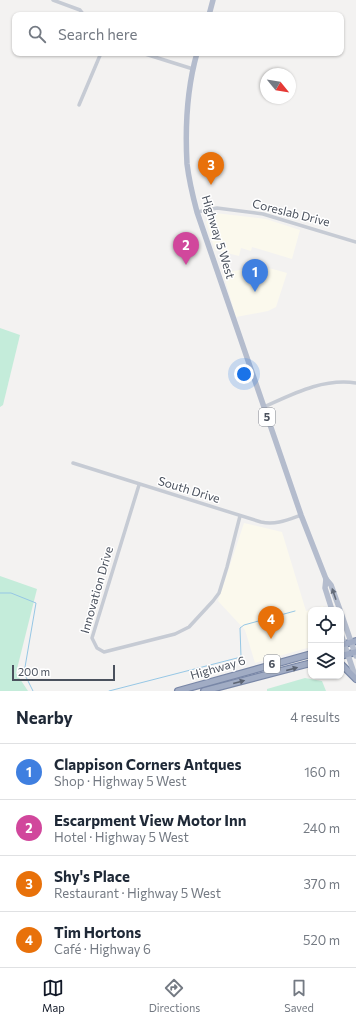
<!DOCTYPE html>
<meta charset="utf-8">
<style>
body{margin:0;font-family:Commissioner,sans-serif;background:#f6f6f7;color:#1f2937}
.controls{position:absolute;right:12px;bottom:12px;display:grid;overflow:hidden;border-radius:8px;box-shadow:0 1px 3px #0004}
.controls button{width:36px;height:36px;display:grid;place-items:center;padding:0;border:0;border-bottom:1px solid #e0e1e3;background:#fff;color:#1f2937;font:20px sans-serif}
.compass{position:absolute;left:260px;top:68px;width:36px;height:36px;border-radius:50%;background:#fff;box-shadow:0 1px 3px #0004;rotate:120deg}
.scale{position:absolute;left:12px;bottom:10px;width:103px;box-sizing:border-box;padding-left:4px;border:2px solid #4a515d;border-top:0;font-size:11px;line-height:14px;white-space:nowrap;color:#4a515d;-webkit-text-stroke:3px #fff;paint-order:stroke}
.you{position:absolute;left:244px;top:374px;width:14px;height:14px;margin:-10px;border:3px solid #fff;border-radius:50%;background:#1a73e8;box-shadow:0 0 0 6px #1a73e833}
.badge{display:grid;place-items:center;width:26px;height:26px;border-radius:50%;background:#111827;color:#fff;font-size:13px;font-weight:700}
.pin{position:absolute;translate:-50% -33px;filter:drop-shadow(0 1px 2px #0008)}
.pin::after{content:'';position:absolute;top:21px;width:14px;height:12px;background:inherit;clip-path:polygon(0 0,100% 0,50% 100%)}
.list{margin:0;padding:0;list-style:none}
h2{display:flex;justify-content:space-between;align-items:center;height:52px;margin:0;padding:0 16px;font-size:17px}
h2 small{font-size:13px;font-weight:400;color:#747a83}
.list li{display:grid;grid-template-columns:26px 1fr auto;gap:12px;align-items:center;box-sizing:border-box;height:56px;padding:0 16px;border-top:1px solid #e0e1e3}
.list b{display:block;font-size:15px;white-space:nowrap}
.list p{margin:0;font-size:13px;white-space:nowrap;color:#747a83}
.list em{font-size:13px;font-style:normal;color:#747a83}
.icon{flex:none;width:22px;height:22px;fill:none;stroke:currentColor;stroke-width:2;stroke-linecap:round;stroke-linejoin:round}
.map{position:relative;flex:none;width:356px;height:691px;overflow:hidden}
.search{position:absolute;background:#fff;box-shadow:0 1px 3px #0004;left:12px;right:12px;top:12px;height:44px;display:flex;align-items:center;gap:10px;box-sizing:border-box;padding:0 14px;border-radius:8px;color:#747a83;font-size:15px}
.sheet{height:276px;background:#fff}
nav{display:flex;justify-content:space-around;align-items:center;box-sizing:border-box;height:56px;border-top:1px solid #e0e1e3;background:#fff;font-size:11px;color:#747a83}
nav a{display:grid;justify-items:center;gap:2px}
nav .on{color:#111827}
.map>svg:first-child{display:block}
</style>
<div class="map">
<svg width="356" height="691" viewBox="0 0 356 691">
<rect width="100%" height="100%" fill="#f3f2f1"/>
<!-- commercial -->
<g fill="#fbf9ed">
<polygon points="215,213 266,219 300,230 292,259 252,247 251,251 241,248 239,256 215,250 206,222 209,216"/>
<polygon points="262,266 287,273 276,307 268,311 236,317 223,273"/>
<polygon points="244,523 282,532 306,611 323,606 324,610 311,610 311,647 255,663 245,630 218,601"/>
</g>
<!-- green -->
<g fill="#c4ecda">
<polygon points="0,328 20,335 3,405 0,407"/>
<polygon points="0,576 37,589 16,673 28,691 0,691"/>
<polygon points="305,678 322,681 326,691 267,691 267,689"/>
</g>
<g fill="none" stroke-linecap="round" stroke-linejoin="round">
<!-- stream -->
<g stroke="#96c7e5" stroke-width="1">
<polyline points="0,593 11,593 36,603 24,673 33,691"/>
<polyline points="109,691 241,657 240,628 244,625 295,611"/>
</g>
<defs>
<g id="trunk">
<polyline points="341,645 356,641"/>
<polyline points="341,656 356,652"/>
<polyline points="341,664 356,679"/>
<polyline points="178,691 311,654"/>
<polyline points="204,691 311,663"/>
</g>
</defs>
<!-- trunk casing -->
<use href="#trunk" stroke="#7987a7" stroke-width="8"/>
<!-- minor -->
<g stroke="#c6cbd4" stroke-width="3.5">
<polyline points="53,0 80,10 84,15"/>
<polyline points="142,53 193,69"/>
<polyline points="79,105 101,53"/>
<polyline points="197,212 217,208 263,214 356,242"/>
<path d="M264,407C293,394 323,378 356,383"/>
<path d="M73,463L261,522C276,525 287,520 301,515"/>
<polyline points="139,485 92,638 97,648 104,652 175,634 189,627 213,601 219,593 227,567 240,516"/>
</g>
<!-- primary -->
<g stroke="#b4bccd" stroke-width="5.5">
<polyline points="209,15 213,0"/>
<path d="M197,53C187,88 185,127 187,164C189,180 193,197 197,212L301,515L326,579L331,585L340,610"/>
<polyline points="326,579 325,588 332,610"/>
<polyline points="341,613 356,656"/>
<polyline points="341,634 356,679"/>
</g>
<!-- trunk -->
<use href="#trunk" stroke="#a1acc4" stroke-width="5.5"/>
</g>
<!-- one-way arrows -->
<defs><path id="oneway-solid" d="M-6-.8H1V-3.2L6.5 0L1 3.2V.8H-6Z"/></defs>
<use fill="#646c79" href="#oneway-solid" transform="translate(334 594) rotate(-109)"/>
<g fill="#5b6372">
<use href="#oneway-solid" transform="translate(292 669) rotate(-15)"/>
<use href="#oneway-solid" transform="translate(239 682) rotate(-15)"/>
</g>
<g text-anchor="middle" stroke-width="3" stroke-linejoin="round" paint-order="stroke">
<!-- shield labels -->
<g fill="#fff" stroke="#80858e" stroke-width="1">
<rect x="259" y="408" width="16" height="18" rx="3"/>
<rect x="264" y="655" width="16" height="18" rx="3"/>
</g>
<g font-size="11" font-weight="bold" fill="#4a515d">
<text x="267" y="421">5</text>
<text x="272" y="668">6</text>
</g>
<!-- street labels -->
<g font-size="12" fill="#4a515d" stroke="#fff">
<text transform="translate(291 213) rotate(14)" y="4">Coreslab Drive</text>
<text transform="translate(218 237) rotate(73)" y="4">Highway 5 West</text>
<text transform="translate(189 490) rotate(17)" y="4">South Drive</text>
<text transform="translate(97 590) rotate(-74)" y="4">Innovation Drive</text>
<text transform="translate(218 668) rotate(-16)" y="4">Highway 6</text>
</g>
</g>
</svg>
<div class="controls">
<button><svg class="icon" aria-label="locate" viewBox="0 0 24 24"><circle cx="12" cy="12" r="6"/><path d="M12 2v4M12 18v4M2 12h4M18 12h4"/></svg></button>
<button><svg class="icon" aria-label="layers" viewBox="0 0 24 24"><path d="M12 4l9 5-9 5-9-5zM3 14l9 5 9-5"/></svg></button>
</div>
<svg class="compass" viewBox="-18 -18 36 36"><path d="M0-13l5 13h-10z" fill="#e53935"/><path d="M0 13l5-13h-10z" fill="#747a83"/></svg>
<div class="scale">200 m</div>
<div class="you"></div>
<div class="pin badge" style="left:255px;top:292px;background:#3f7fe0">1</div>
<div class="pin badge" style="left:186px;top:265px;background:#d1479c">2</div>
<div class="pin badge" style="left:211px;top:185px;background:#e8710a">3</div>
<div class="pin badge" style="left:271px;top:639px;background:#e8710a">4</div>
<div class="search"><svg class="icon" aria-label="search" viewBox="0 0 24 24"><circle cx="10" cy="10" r="6"/><path d="M15 15l6 6"/></svg>Search here</div>
</div>
<section class="sheet">
<h2>Nearby<small>4 results</small></h2>
<ul class="list">
<li><span class="badge" style="background:#3f7fe0">1</span><div><b>Clappison Corners Antques</b><p>Shop · Highway 5 West</p></div><em>160 m</em></li>
<li><span class="badge" style="background:#d1479c">2</span><div><b>Escarpment View Motor Inn</b><p>Hotel · Highway 5 West</p></div><em>240 m</em></li>
<li><span class="badge" style="background:#e8710a">3</span><div><b>Shy's Place</b><p>Restaurant · Highway 5 West</p></div><em>370 m</em></li>
<li><span class="badge" style="background:#e8710a">4</span><div><b>Tim Hortons</b><p>Café · Highway 6</p></div><em>520 m</em></li>
</ul>
</section>
<nav>
<a class="on"><svg class="icon" aria-label="map" viewBox="0 0 24 24"><path d="M3 6l6-2 6 2 6-2v14l-6 2-6-2-6 2zM9 4v14M15 6v14"/></svg>Map</a>
<a><svg class="icon" aria-label="directions" viewBox="0 0 24 24"><path d="M12 3l9 9-9 9-9-9zM9 14v-3h6M13 9l2 2-2 2"/></svg>Directions</a>
<a><svg class="icon" aria-label="saved" viewBox="0 0 24 24"><path d="M7 4h10v16l-5-4-5 4z"/></svg>Saved</a>
</nav>
